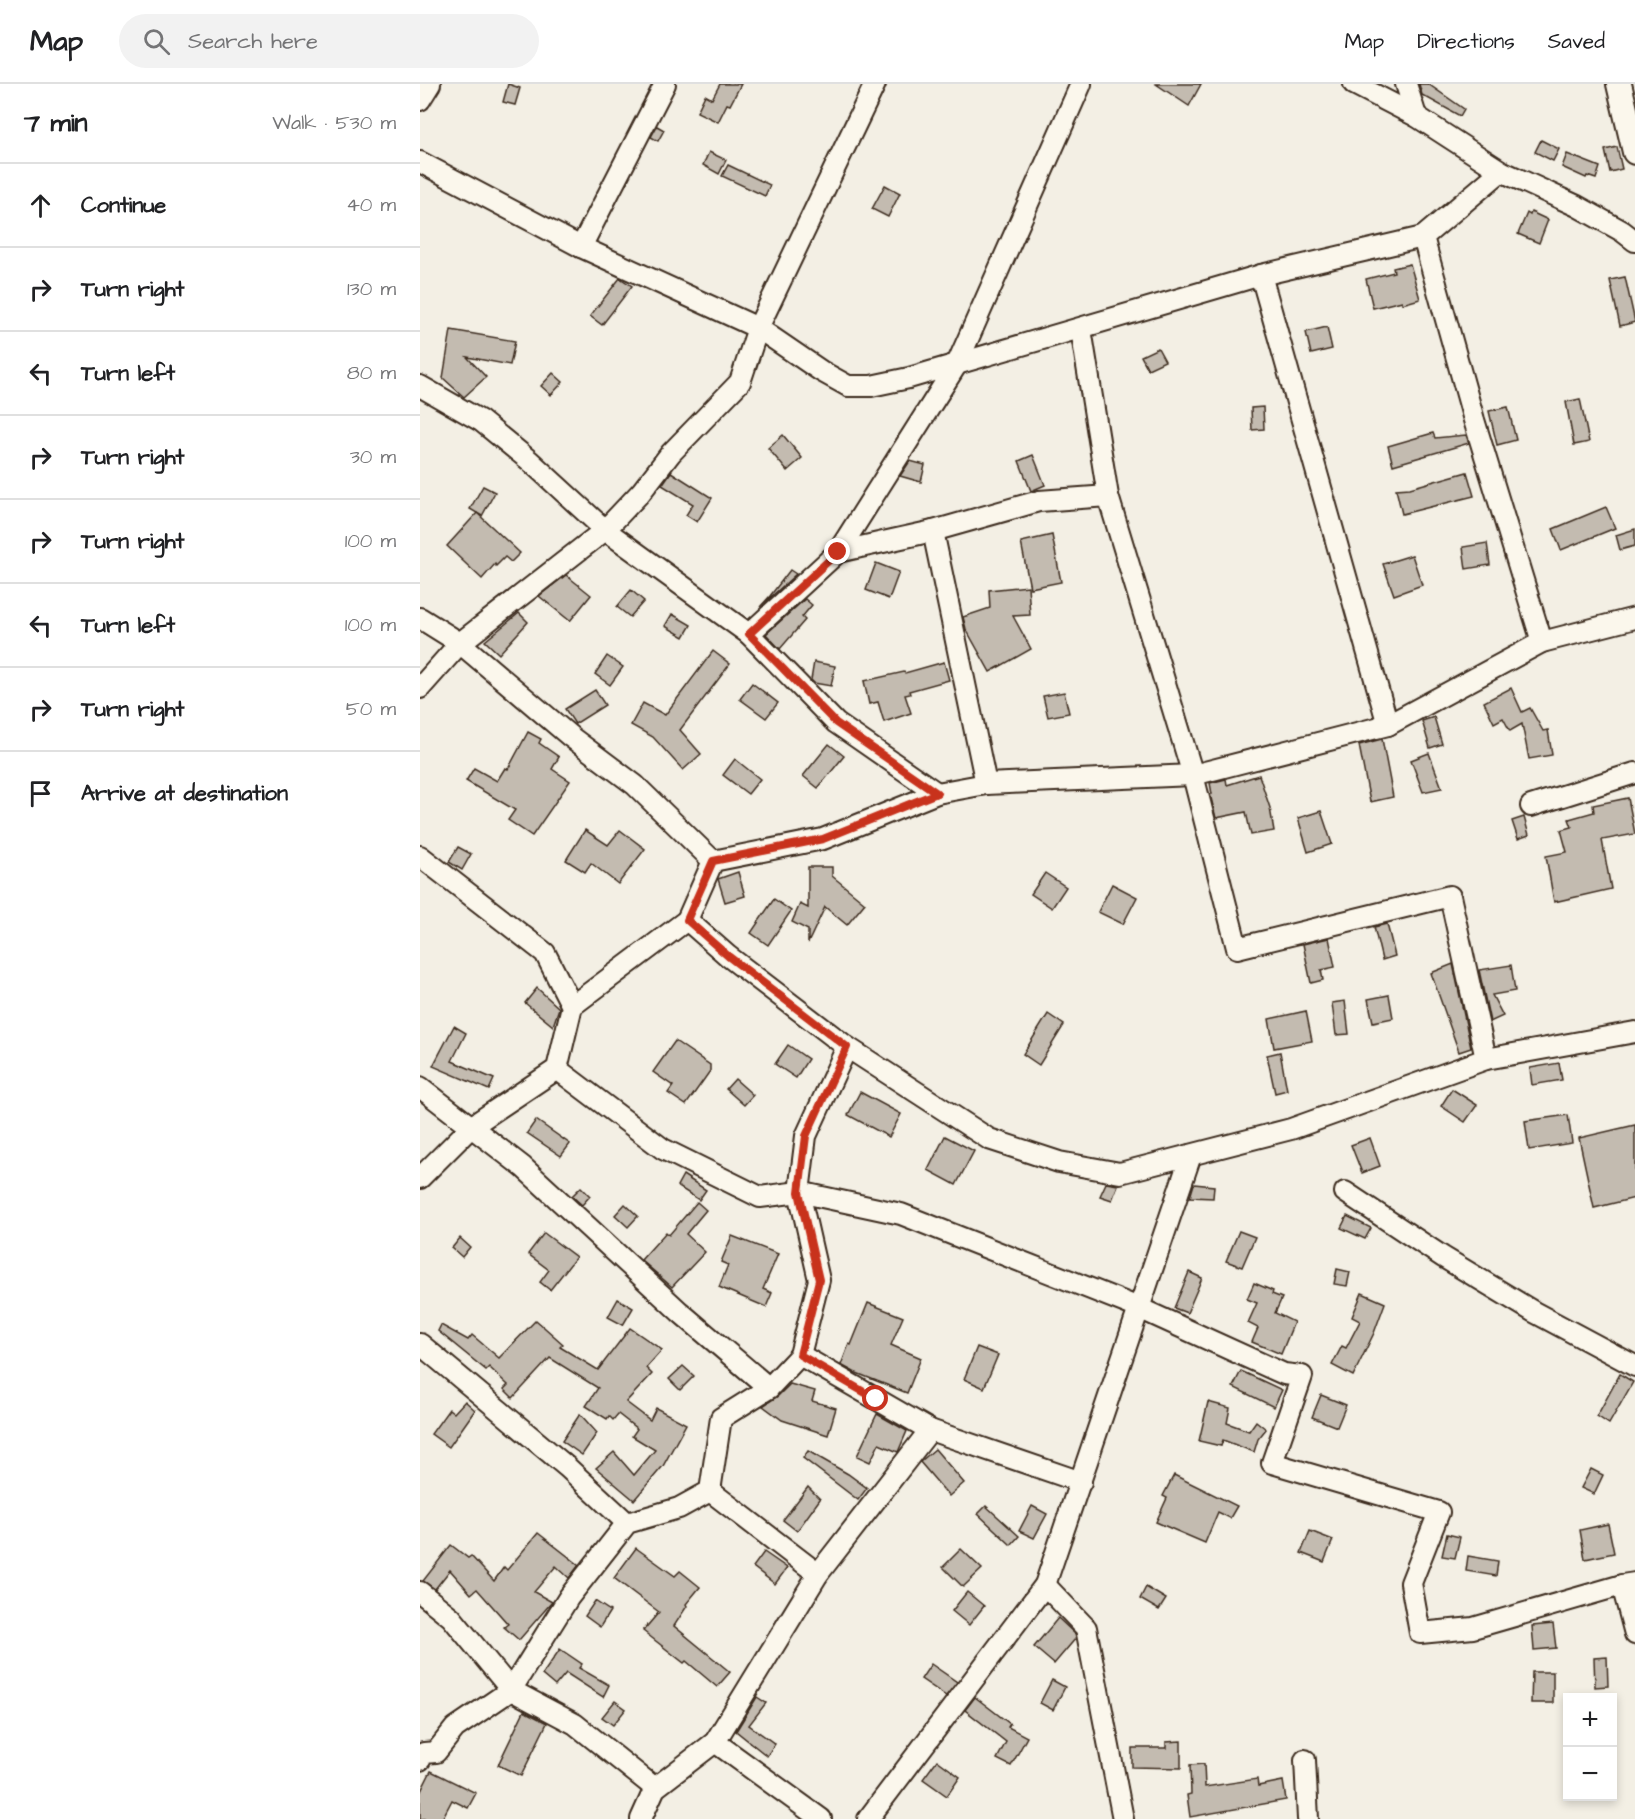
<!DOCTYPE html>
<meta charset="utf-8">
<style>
body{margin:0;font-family:"Architects Daughter",sans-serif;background:#f2f2f2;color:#202124}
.controls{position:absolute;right:18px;bottom:18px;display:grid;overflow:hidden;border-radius:0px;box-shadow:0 3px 9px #0003}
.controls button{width:54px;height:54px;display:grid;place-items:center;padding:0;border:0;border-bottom:2px solid #e0e0e0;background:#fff;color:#202124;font:30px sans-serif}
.stop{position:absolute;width:18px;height:18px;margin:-14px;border:4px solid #c8321e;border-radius:50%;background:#fff}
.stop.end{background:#c8321e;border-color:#fff;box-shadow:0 2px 6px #0008}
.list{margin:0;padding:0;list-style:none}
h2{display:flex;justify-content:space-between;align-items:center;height:78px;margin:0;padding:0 24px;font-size:26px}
h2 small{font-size:20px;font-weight:400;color:#757577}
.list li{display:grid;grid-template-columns:39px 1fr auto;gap:18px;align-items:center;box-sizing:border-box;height:84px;padding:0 24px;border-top:2px solid #e0e0e0}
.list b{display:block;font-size:22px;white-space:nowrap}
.list em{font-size:20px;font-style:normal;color:#757577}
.icon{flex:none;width:33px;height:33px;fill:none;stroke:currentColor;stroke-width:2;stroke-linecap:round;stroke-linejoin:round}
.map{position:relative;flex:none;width:1215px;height:1735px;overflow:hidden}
header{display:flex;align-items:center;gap:36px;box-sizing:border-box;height:84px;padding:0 30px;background:#fff;border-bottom:2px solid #e0e0e0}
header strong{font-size:28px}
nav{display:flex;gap:33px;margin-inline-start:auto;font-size:21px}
.search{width:420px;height:54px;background:#f2f2f2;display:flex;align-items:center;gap:15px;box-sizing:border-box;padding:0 21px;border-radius:33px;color:#757577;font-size:22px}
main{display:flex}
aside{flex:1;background:#fff}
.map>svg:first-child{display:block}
</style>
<header>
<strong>Map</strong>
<div class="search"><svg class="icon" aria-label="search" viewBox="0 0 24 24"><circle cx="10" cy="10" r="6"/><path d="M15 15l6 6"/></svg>Search here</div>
<nav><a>Map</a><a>Directions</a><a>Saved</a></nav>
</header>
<main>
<aside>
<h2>7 min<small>Walk · 530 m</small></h2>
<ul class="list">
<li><svg class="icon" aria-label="ahead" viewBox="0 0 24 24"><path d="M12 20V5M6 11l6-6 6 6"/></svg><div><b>Continue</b></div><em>40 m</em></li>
<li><svg class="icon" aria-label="right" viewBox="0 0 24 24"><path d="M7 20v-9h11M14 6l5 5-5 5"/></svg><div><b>Turn right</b></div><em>130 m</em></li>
<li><svg class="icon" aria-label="left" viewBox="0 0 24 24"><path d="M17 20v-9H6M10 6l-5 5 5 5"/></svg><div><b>Turn left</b></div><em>80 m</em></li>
<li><svg class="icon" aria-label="right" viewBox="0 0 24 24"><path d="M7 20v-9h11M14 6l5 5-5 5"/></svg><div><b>Turn right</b></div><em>30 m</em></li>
<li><svg class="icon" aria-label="right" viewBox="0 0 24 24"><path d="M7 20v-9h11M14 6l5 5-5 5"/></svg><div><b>Turn right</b></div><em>100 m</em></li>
<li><svg class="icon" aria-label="left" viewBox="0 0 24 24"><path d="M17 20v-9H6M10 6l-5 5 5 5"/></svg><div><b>Turn left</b></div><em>100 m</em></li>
<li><svg class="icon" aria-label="right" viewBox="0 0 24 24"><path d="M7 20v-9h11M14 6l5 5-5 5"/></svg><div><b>Turn right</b></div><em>50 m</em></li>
<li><svg class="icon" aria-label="arrive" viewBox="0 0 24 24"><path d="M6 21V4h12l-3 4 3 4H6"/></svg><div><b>Arrive at destination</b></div></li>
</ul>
</aside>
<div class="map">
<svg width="1215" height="1735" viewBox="0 0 1215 1735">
<rect width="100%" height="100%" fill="#f3efe4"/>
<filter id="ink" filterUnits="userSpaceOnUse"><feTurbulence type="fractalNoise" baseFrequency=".0167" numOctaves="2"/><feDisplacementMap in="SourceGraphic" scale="12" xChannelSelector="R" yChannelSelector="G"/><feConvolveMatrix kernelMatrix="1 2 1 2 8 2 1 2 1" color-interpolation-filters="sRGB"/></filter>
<g filter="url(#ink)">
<!-- building -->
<g fill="#c3bbb0" stroke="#3b2a1e" stroke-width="1.5">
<polygon points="88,0 100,4 95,21 83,18"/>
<polygon points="300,0 321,0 310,21 307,20 298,38 277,28 285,11 292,15"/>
<polygon points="736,0 781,0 769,22"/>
<polygon points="999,0 1008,0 1044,25 1040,32 1002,11"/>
<polygon points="237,42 244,46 238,57 231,53"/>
<polygon points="1121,56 1139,65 1133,77 1115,68"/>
<polygon points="1197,63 1202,85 1190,88 1185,66"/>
<polygon points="289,68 306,76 299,90 283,81"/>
<polygon points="1147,70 1180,83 1176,95 1167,92 1166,94 1142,83"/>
<polygon points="308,81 350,101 345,112 302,92"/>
<polygon points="465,101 480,109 468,133 452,125"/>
<polygon points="1111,128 1128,136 1119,159 1098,150 1107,129 1110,131"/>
<polygon points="990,180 1000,215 982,220 982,217 953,224 946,195 974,188 973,184"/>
<polygon points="1205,193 1215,238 1200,242 1190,196"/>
<polygon points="200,194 212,202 182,241 170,232"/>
<polygon points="907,243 912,265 891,270 886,248"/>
<polygon points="31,246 95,257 90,281 47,273 66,293 44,313 23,294"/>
<polygon points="738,264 745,277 728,285 721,272"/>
<polygon points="133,289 143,298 131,311 121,302"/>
<polygon points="1160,315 1169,358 1154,361 1146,318"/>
<polygon points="843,323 844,345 832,346 831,324"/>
<polygon points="1088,323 1096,356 1077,361 1069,327"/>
<polygon points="1013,349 1015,354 1046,351 1049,359 973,381 968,362"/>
<polygon points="363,351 382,374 367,387 348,364"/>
<polygon points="613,371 625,401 611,407 599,377"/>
<polygon points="490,377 505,381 501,398 480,392"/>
<polygon points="251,388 292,414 277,438 266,431 273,420 242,401"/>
<polygon points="1047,388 1054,412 982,430 976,405 990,404"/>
<polygon points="63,402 75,408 62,432 50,425"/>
<polygon points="1186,423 1195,444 1141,466 1133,445"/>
<polygon points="57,429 100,469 91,478 85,473 76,482 75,480 62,495 27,462"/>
<polygon points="1215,445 1215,462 1200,466 1196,451"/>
<polygon points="632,451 641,498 610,504 601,458"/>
<polygon points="1067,459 1070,481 1046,485 1043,463"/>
<polygon points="992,471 1002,501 974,511 963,480"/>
<polygon points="456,479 479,488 469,515 446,506"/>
<polygon points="370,486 376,490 340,523 350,512"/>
<polygon points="146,491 171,511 150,537 119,512"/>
<polygon points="608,502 610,531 593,532 611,565 570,588 546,545 543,533 570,524 569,506"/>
<polygon points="211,506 224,517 210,533 197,523"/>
<polygon points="385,515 392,521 382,533 385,536 360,565 346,550"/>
<polygon points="99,529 108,538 79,570 65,557"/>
<polygon points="252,530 271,541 264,553 245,542"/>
<polygon points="293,567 310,580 260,646 281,670 263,686 233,653 211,641 223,619 245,631"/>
<polygon points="187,572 203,583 190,601 175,590"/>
<polygon points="394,578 415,582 411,602 394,599 391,596"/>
<polygon points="524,578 529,596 489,607 490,610 485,611 491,629 464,638 458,618 449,620 444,597 484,588 485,589"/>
<polygon points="332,599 358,619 346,634 320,615"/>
<polygon points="1091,604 1102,628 1110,624 1123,647 1128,646 1132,671 1109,675 1102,640 1090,647 1083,634 1074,639 1064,618"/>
<polygon points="175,606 185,621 155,640 145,625"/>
<polygon points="644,608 649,629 628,633 623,612"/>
<polygon points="1014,633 1022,660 1010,664 1002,637"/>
<polygon points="108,648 121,655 119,659 139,673 132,685 150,697 112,752 88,736 95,726 46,697 54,684 77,697 85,684 88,685"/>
<polygon points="962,655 973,713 950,718 939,661"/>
<polygon points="409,660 424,672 398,704 383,692"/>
<polygon points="1009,669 1022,704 1003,708 991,676"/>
<polygon points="315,675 340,695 328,710 303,691"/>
<polygon points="839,691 850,724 854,747 831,751 826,728 796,734 790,710 792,710 790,699 806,695 807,701"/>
<polygon points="1208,714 1215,750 1182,756 1191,805 1134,818 1126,772 1147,768 1141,746 1152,743 1149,735 1174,728 1173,721"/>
<polygon points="901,727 912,760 888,768 878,734"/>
<polygon points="1104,733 1109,751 1098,755 1092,737"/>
<polygon points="165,746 188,761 200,746 225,765 198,800 171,779 165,788 146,776"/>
<polygon points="38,763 51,770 42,786 29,778"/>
<polygon points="388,783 412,783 412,792 445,819 427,841 405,823 388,859 388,846 372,838 380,820 388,824"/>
<polygon points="318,788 325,812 305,818 298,795"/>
<polygon points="625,789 646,803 632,824 611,810"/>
<polygon points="692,800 717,813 703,840 678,828"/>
<polygon points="354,815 371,827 348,861 331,849"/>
<polygon points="967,840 975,872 962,876 954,843"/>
<polygon points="909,854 915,883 901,886 903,896 891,899 883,860"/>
<polygon points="1033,880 1051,964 1039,968 1011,889"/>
<polygon points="1091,881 1095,907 1072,911 1083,932 1070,938 1059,886"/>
<polygon points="117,904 139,924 133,942 105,919"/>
<polygon points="969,911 973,934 953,938 948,915"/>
<polygon points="925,917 929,950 916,951 912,919"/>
<polygon points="886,927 892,957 854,964 849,935"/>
<polygon points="628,930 644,941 619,981 603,970"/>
<polygon points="34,942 46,949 32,977 74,995 69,1006 13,982"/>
<polygon points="255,957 290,981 290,987 266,1021 248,1009 253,1002 233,988"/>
<polygon points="368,961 388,975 376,994 355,980"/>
<polygon points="860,968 867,1006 855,1009 847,971"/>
<polygon points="1139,979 1142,996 1112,1001 1110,984"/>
<polygon points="315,995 333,1011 324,1021 306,1005"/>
<polygon points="1032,1005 1057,1021 1045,1038 1021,1022"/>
<polygon points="440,1008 481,1030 469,1053 428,1031"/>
<polygon points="1148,1031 1152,1059 1109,1066 1105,1037"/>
<polygon points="116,1036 150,1060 141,1072 107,1049"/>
<polygon points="1215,1041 1215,1114 1174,1124 1159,1054"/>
<polygon points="525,1052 554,1067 536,1101 508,1086"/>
<polygon points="950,1054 960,1082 942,1089 931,1061"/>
<polygon points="263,1091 286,1106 279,1116 257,1102"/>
<polygon points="686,1099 698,1101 692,1116 680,1112"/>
<polygon points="774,1100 794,1102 793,1114 770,1113"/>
<polygon points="161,1103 170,1112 162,1121 152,1112"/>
<polygon points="277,1118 286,1126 266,1150 285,1168 252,1203 221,1176 246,1148 249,1151"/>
<polygon points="205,1120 218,1132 208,1143 195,1131"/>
<polygon points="927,1132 951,1144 945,1155 921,1144"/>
<polygon points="819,1147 835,1153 822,1183 806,1177"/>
<polygon points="124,1149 156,1173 130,1206 120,1198 129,1186 108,1170"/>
<polygon points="312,1152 358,1170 343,1205 352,1209 346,1223 299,1203 308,1181 301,1178"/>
<polygon points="40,1154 50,1163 42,1173 32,1164"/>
<polygon points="917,1185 930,1188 927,1202 914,1200"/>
<polygon points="769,1188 782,1194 767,1229 754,1224"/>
<polygon points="834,1199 853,1207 852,1210 862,1214 855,1229 874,1238 861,1270 832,1258 838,1244 828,1239 837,1219 827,1215"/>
<polygon points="942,1209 965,1219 954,1249 933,1292 912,1281 922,1262 926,1264 940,1237 932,1233"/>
<polygon points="198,1215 213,1224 203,1241 188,1233"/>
<polygon points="448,1219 483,1233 471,1261 501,1274 487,1309 434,1288 421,1281 429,1260 431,1261"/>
<polygon points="116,1236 143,1260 140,1263 178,1286 210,1244 242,1266 226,1284 232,1290 206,1318 230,1336 236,1324 266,1340 243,1382 214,1416 176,1384 194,1368 214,1391 235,1366 212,1352 217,1345 198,1330 193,1336 189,1332 187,1335 166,1322 178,1304 130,1274 93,1314 84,1305 88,1301 69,1283 66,1286 18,1247 21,1241 48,1256 52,1251 79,1274"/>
<polygon points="557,1263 578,1271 564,1304 544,1295"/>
<polygon points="263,1282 274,1292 260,1306 249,1295"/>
<polygon points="821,1287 862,1306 854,1323 813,1303"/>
<polygon points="1200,1290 1213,1298 1189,1340 1177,1332"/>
<polygon points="370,1300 395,1307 392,1317 416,1324 408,1351 362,1336 343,1322 358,1312"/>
<polygon points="901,1311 926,1321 917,1343 892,1333"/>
<polygon points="45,1317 55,1326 29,1363 11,1350 29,1325 34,1329"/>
<polygon points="788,1318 810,1324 807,1339 829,1347 836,1337 846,1345 838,1355 834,1368 803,1356 801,1362 779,1357"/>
<polygon points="160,1330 177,1349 162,1371 142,1357"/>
<polygon points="457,1330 487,1347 478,1368 459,1360 450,1378 437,1372"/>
<polygon points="515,1365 544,1399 529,1412 500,1378"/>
<polygon points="388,1367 428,1390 447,1404 438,1416 383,1374"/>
<polygon points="1171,1385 1183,1391 1174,1410 1161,1404"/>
<polygon points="754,1391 817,1422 810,1434 798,1428 785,1459 736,1438 747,1414 743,1412"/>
<polygon points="388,1403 400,1415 377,1447 363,1436"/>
<polygon points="566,1422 599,1452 591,1461 558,1430"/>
<polygon points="612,1422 627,1430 614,1454 599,1447"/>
<polygon points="1188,1440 1194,1469 1165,1475 1160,1446"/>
<polygon points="890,1447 913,1456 904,1478 881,1469"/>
<polygon points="118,1449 159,1481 149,1494 136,1482 114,1508 132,1518 99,1556 84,1543 88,1540 57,1505 51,1510 30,1486 15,1505 3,1497 31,1461 48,1474 51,1472 74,1497 84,1483 87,1486"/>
<polygon points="1027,1450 1040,1453 1035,1474 1022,1472"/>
<polygon points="216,1464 255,1492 260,1487 280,1503 266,1520 267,1522 254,1542 310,1588 297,1603 266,1577 264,1579 223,1547 239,1528 194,1494"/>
<polygon points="541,1465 562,1485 543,1503 523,1483"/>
<polygon points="344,1468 367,1484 355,1500 333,1483"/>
<polygon points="1048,1472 1078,1477 1076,1492 1046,1487"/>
<polygon points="726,1503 746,1515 739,1526 720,1515"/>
<polygon points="547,1508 564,1522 549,1541 532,1527"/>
<polygon points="175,1517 190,1527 180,1543 165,1532"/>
<polygon points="638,1534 655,1550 656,1554 634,1580 614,1563"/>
<polygon points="1133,1540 1136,1564 1114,1566 1112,1542"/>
<polygon points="140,1565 162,1580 159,1584 189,1601 183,1613 146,1589 135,1602 122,1591"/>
<polygon points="1187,1573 1188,1602 1175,1603 1174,1574"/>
<polygon points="511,1580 537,1598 526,1612 501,1595"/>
<polygon points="1112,1588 1133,1588 1133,1619 1111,1619"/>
<polygon points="632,1596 645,1603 633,1626 620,1619"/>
<polygon points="337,1613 346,1619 329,1641 355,1660 347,1672 316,1647"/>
<polygon points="555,1613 590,1640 588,1643 607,1653 591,1682 577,1675 586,1658 545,1626"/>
<polygon points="195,1617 206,1625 193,1641 182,1633"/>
<polygon points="104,1627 127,1639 101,1692 78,1681"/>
<polygon points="761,1657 761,1684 712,1683 712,1664 746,1664 746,1658"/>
<polygon points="517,1676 540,1693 527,1712 503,1695"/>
<polygon points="784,1680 785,1703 837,1695 838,1702 863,1697 866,1716 770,1733 767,1711 771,1710 770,1681"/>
<polygon points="11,1687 56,1709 48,1724 32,1716 22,1735 0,1735 0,1709"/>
</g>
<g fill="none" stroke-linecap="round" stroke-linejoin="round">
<defs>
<g id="minor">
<polyline points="934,0 996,32 1081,87 1157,122 1202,147 1215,157"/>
<polyline points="986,0 996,32"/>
<polyline points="0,16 10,0"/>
<polyline points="0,78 161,163 338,244 401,287 428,302 451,302 489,294 841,191 1003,153"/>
<polyline points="1081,87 1003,153 1054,336 1122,558"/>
<polyline points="161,163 245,0"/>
<polyline points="841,191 968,641"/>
<polyline points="661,245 688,412 773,691 817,864 1030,812 1066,975"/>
<polyline points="0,302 61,337 110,377 185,446 329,550 416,639 517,709"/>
<polyline points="513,447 566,700"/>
<polyline points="418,468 513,447 619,417 688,412"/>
<polyline points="0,534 40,559 151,653 215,701 293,777 403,755 517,709 566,700 773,691 968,641 1122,558 1215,534"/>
<polyline points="329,550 418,468 537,280 661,0"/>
<polyline points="0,604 40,559 185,446 221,408 251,369 320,298 338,244 455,0"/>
<polyline points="1111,722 1215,689"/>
<polyline points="0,772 125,869 152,922 137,985 52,1042 0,1094"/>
<polyline points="152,922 267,836"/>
<polyline points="427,963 569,1055 639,1078 700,1089 871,1045 1066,975 1215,948"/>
<polyline points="137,985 243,1065 340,1113 379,1108 481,1130 719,1224 864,1290 882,1292 852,1379 1019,1428 991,1499 1000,1549 1053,1544 1202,1501 1215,1499"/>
<polyline points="0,1003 103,1083 260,1228 349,1304"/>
<polyline points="925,1108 1023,1173 1114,1228 1215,1282"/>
<polyline points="0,1260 147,1383 207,1439"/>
<polyline points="380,1271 510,1346 661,1398"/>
<polyline points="290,1407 398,1490"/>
<polyline points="625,1501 666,1544 703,1735"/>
<polyline points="1202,1501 1215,1550"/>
<polyline points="0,1508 31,1533 91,1606 155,1640 235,1704"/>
<polyline points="295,1658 401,1735"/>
<polyline points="0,1676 4,1669 16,1668 35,1644 91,1606 149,1513 207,1439 259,1424 290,1407 301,1334 349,1304 380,1271 399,1196 379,1108 386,1052 427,963 308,872 267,836 293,777"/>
<polyline points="885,1676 888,1735"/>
<polyline points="221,1735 235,1704 295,1658 398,1490 510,1346"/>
<polyline points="448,1735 625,1501 771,1071"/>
</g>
<polyline id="major" points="1199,0 1215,68"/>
</defs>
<!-- minor casing -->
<use href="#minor" stroke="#3b2a1e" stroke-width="24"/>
<!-- major casing -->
<use href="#major" stroke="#3b2a1e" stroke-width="28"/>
<!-- minor -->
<use href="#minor" stroke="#fbf7ec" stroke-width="20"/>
<!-- major -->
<use href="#major" stroke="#fbf7ec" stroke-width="24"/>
</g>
</g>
<g fill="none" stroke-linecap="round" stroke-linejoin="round" filter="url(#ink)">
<!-- route -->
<polyline stroke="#c8321e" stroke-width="8" points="418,468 329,550 416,639 517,709 403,755 293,777 267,836 308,872 427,963 386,1052 379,1108 399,1196 380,1271 456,1315"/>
</g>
</svg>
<div class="controls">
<button>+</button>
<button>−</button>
</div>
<div class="stop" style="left:456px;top:1315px"></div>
<div class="stop end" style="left:418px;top:468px"></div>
</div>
</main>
